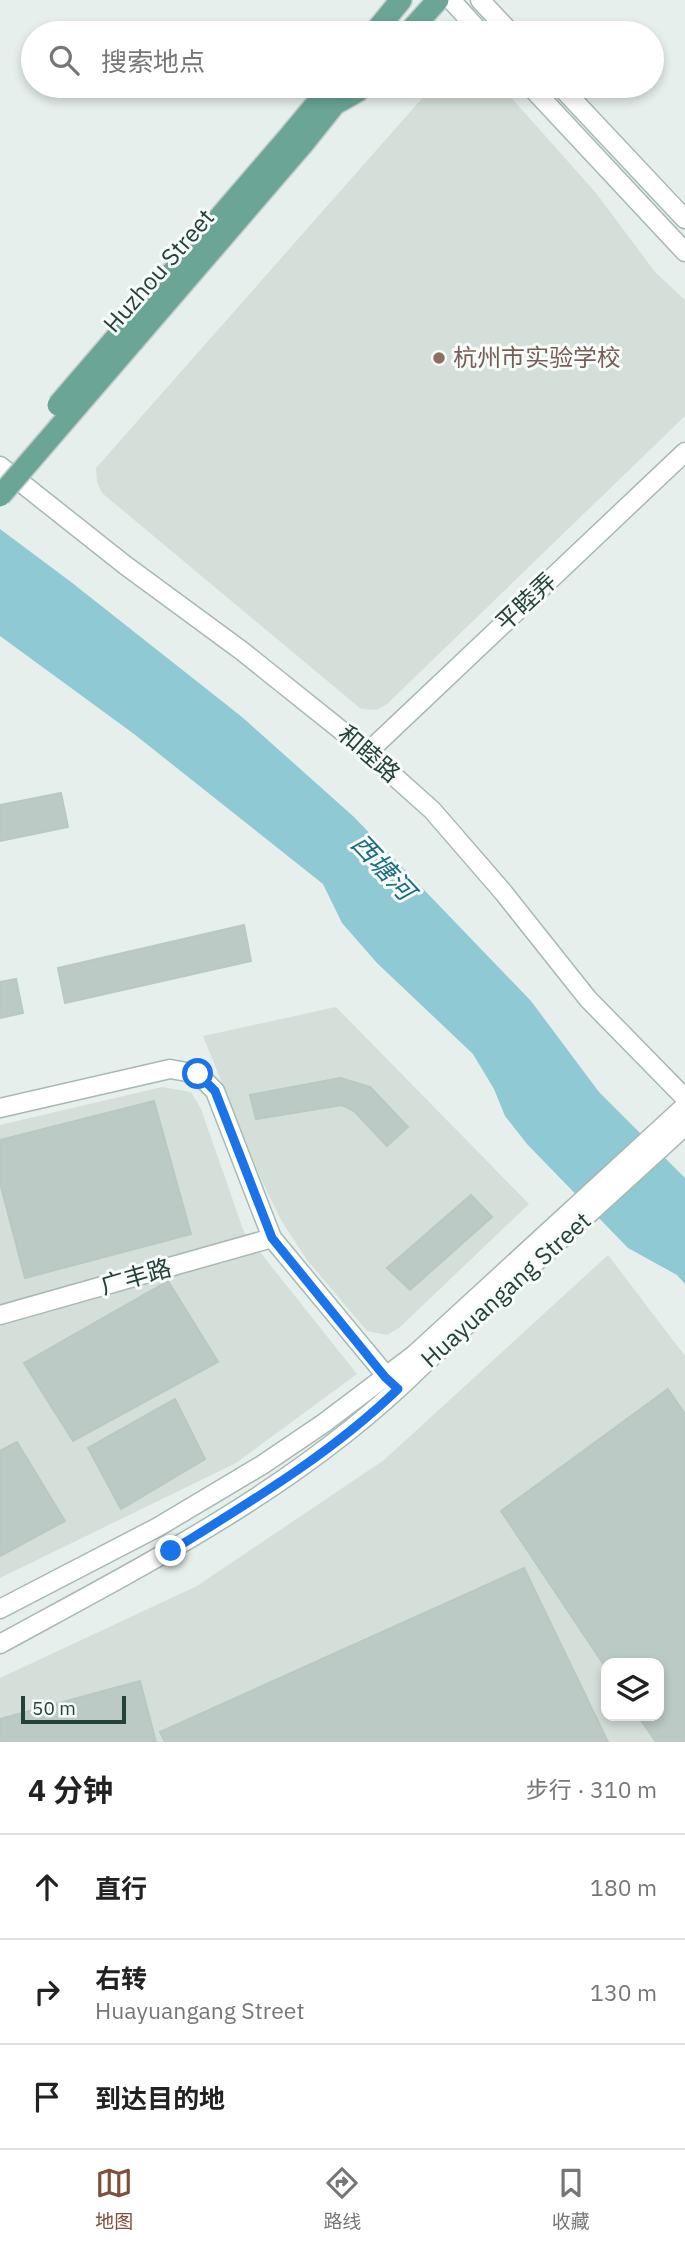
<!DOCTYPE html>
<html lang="zh">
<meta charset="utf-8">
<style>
body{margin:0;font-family:"IBM Plex Sans","Noto Sans SC",sans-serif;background:#f2f2f2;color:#222}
.controls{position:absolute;right:21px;bottom:21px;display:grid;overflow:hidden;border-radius:14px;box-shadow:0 4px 10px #0003}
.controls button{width:63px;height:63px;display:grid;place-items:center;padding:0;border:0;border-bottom:2px solid #e0e0e0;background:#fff;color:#222;font:35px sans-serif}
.scale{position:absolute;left:21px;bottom:18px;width:105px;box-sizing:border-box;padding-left:7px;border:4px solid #24423a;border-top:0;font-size:19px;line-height:24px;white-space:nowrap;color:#24423a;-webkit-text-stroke:5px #f7fbf9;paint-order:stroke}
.stop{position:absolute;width:21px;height:21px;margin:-16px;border:5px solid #1a73e8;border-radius:50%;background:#fff}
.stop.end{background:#1a73e8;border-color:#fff;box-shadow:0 2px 7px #0008}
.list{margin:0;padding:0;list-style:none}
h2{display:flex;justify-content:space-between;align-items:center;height:91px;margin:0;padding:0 28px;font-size:30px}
h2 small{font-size:23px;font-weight:400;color:#767676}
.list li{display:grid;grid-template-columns:46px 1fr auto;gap:21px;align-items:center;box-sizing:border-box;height:105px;padding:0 28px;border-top:2px solid #e0e0e0}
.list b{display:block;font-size:26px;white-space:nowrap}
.list p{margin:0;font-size:23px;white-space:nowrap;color:#767676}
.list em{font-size:23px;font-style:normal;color:#767676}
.icon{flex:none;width:38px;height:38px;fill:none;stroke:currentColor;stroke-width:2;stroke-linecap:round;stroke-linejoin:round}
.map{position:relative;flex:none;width:685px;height:1742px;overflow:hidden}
.search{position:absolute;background:#fff;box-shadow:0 4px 10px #0003;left:21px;right:21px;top:21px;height:77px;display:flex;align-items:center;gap:18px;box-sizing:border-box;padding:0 24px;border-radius:38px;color:#767676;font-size:26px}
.sheet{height:406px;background:#fff}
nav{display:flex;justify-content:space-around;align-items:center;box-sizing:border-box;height:98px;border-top:2px solid #e0e0e0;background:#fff;font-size:19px;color:#767676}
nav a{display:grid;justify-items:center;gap:4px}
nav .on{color:#804e3d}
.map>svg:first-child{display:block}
</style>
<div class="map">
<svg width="685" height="1742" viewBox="0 0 685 1742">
<rect width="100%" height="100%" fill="#e6efeb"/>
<!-- built -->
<g fill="#d4dfda" fill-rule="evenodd">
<polygon points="433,86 501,86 596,193 655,272 685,300 685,416 387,704 377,710 361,709 102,493 97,482 96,468"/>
<polygon points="336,1007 529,1204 399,1328 387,1335 367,1331 307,1260 281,1220 261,1179 203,1036"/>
<polygon points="162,1087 191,1092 201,1109 244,1232 357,1374 236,1463 0,1578 0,1125"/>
<path d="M608,1255L685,1356V1742H0V1678L197,1586L384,1460ZM606,1663H659V1716H606Z"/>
</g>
<!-- water -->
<polygon fill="#8ec9d4" points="0,529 71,582 242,717 354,817 531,1001 599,1092 685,1178 685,1284 677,1275 628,1248 527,1144 505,1116 494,1089 473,1054 377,963 342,923 323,884 134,734 0,636"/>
<!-- building -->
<g fill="#bbcac4" stroke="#b8c9c2" stroke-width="2">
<polygon points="61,793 68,827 0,841 0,805"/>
<polygon points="244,925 251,961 65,1003 58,968"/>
<polygon points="16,979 23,1013 0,1018 0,982"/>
<polygon points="340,1078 370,1087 408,1127 387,1146 354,1111 342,1105 256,1119 250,1095"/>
<polygon points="154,1101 191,1234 25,1278 0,1183 0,1140"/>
<polygon points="471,1195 492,1217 410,1290 387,1268"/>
<polygon points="168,1281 218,1362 73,1441 24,1363"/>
<polygon points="668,1389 685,1414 685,1742 656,1742 638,1716 659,1716 659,1663 606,1663 606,1668 501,1511"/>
<polygon points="175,1399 205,1459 121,1509 88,1448"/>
<polygon points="17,1442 65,1521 0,1556 0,1451"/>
<polygon points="524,1568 608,1742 165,1742 160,1732"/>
<polygon points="140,1681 156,1742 0,1742 0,1719"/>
</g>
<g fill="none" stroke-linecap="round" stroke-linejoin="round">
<defs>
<g id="minor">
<polyline points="451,0 481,33"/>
<polyline points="480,0 511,33"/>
<polyline points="530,86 685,252"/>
<polyline points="560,86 685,219"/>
<polyline points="0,466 125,565 242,651 357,743 432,810 503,892 588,999 685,1098"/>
<polyline points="368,752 685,452"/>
<polyline points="0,1108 170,1069 198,1074 215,1091 272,1238 393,1384"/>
<polyline points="0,1315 272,1238"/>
<polyline points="0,1609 158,1527 262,1465 324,1423 414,1355 685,1106"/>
<path d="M0,1644C150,1562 301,1486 423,1365L685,1126"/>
</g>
<g id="major">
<polyline points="374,33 401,0"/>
<polyline points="408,33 438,0"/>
<polyline points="292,133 331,86"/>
<polyline points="303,144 335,104 358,91 362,86"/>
</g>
</defs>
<!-- minor casing -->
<use href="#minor" stroke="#a8b8b2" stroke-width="21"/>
<!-- major casing -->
<use href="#major" stroke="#c2cac8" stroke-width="24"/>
<!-- minor -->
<use href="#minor" stroke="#fff" stroke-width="18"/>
<!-- major -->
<use href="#major" stroke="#6aa596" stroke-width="21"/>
<defs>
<g id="major-bridge">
<polyline points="58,405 292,133"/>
<polyline points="0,496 303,144"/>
</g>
</defs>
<!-- major-bridge casing -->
<use href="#major-bridge" stroke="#c2cac8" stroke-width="24" stroke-linecap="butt"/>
<!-- major-bridge -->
<use href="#major-bridge" stroke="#6aa596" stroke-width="21"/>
</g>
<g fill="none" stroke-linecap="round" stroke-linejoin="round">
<!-- route -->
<path stroke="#1a73e8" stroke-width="9" d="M171,1551C250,1502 331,1454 398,1389L385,1377L272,1238L215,1091L198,1074"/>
</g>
<!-- markers -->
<circle fill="#8d6e63" stroke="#f7fbf9" stroke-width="2.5" cx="439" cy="358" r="7"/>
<g text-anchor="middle" stroke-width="6" stroke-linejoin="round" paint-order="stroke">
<!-- street labels -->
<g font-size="24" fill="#24423a" stroke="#f7fbf9">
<text transform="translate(159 271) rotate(-49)" y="8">Huzhou Street</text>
<text transform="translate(526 602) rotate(-43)" y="8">平睦弄</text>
<text transform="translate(369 754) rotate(41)" y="8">和睦路</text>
<text transform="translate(136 1277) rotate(-16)" y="8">广丰路</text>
<text transform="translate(506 1290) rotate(-42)" y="8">Huayuangang Street</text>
</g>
<!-- education labels -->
<g font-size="24" fill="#785e54" stroke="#f7fbf9" text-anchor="start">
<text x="453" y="366">杭州市实验学校</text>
</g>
<!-- water labels -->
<g font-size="26" font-style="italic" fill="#1c6f80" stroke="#f7fbf9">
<text transform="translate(383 867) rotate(47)" y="9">西塘河</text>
</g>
</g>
</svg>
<div class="controls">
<button><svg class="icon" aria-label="layers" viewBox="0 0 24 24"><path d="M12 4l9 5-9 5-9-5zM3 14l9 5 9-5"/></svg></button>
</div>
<div class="scale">50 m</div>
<div class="stop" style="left:198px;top:1074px"></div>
<div class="stop end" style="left:171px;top:1551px"></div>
<div class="search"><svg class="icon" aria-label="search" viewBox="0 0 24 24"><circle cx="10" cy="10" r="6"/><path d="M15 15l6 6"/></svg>搜索地点</div>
</div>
<section class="sheet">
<h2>4 分钟<small>步行 · 310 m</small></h2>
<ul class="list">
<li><svg class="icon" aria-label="ahead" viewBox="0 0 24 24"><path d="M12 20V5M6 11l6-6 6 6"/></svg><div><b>直行</b></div><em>180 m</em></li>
<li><svg class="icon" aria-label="right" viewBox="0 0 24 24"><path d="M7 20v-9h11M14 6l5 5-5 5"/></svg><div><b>右转</b><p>Huayuangang Street</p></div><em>130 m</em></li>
<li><svg class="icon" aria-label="arrive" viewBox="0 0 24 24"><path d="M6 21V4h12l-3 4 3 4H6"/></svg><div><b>到达目的地</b></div></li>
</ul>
</section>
<nav>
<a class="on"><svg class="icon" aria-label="map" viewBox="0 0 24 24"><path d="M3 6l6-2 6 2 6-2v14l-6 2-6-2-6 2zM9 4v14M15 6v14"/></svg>地图</a>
<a><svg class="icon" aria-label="directions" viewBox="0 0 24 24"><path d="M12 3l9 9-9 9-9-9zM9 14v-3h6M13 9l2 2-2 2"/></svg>路线</a>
<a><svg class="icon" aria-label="saved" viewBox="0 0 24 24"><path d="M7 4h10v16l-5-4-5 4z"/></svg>收藏</a>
</nav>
